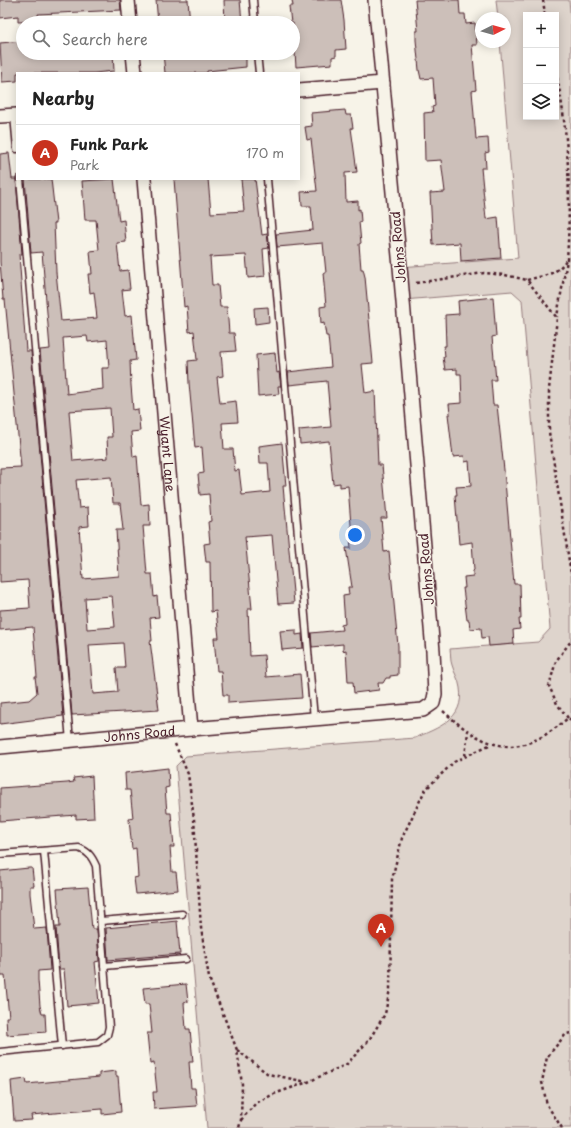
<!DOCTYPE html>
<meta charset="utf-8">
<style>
body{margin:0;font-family:"Playpen Sans",sans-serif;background:#f6f6f6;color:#222}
.controls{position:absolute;right:12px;top:12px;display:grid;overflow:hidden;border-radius:0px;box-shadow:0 2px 10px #0003}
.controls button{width:36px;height:36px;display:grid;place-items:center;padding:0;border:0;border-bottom:1px solid #e0e0e0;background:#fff;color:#222;font:20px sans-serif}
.compass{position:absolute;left:475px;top:12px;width:36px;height:36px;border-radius:50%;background:#fff;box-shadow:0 2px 10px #0003;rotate:85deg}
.you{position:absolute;left:355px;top:535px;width:14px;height:14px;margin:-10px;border:3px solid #fff;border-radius:50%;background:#1a73e8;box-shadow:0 0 0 6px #1a73e833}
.badge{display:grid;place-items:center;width:26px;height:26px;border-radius:50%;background:#c8321e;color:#fff;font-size:13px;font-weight:700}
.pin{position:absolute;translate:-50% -33px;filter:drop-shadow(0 1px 2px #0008)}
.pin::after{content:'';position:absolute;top:21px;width:14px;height:12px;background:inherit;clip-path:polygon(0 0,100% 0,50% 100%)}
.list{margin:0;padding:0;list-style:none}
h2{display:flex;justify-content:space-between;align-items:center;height:52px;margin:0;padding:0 16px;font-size:17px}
h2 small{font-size:13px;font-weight:400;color:#767676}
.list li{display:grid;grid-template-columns:26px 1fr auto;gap:12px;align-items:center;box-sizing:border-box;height:56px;padding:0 16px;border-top:1px solid #e0e0e0}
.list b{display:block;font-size:15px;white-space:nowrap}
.list p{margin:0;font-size:13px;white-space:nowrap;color:#767676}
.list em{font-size:13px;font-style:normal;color:#767676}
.icon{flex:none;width:22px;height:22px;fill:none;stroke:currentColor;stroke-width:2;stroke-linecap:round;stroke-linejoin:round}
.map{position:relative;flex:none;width:571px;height:1128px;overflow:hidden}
.search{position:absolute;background:#fff;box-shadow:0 2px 10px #0003;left:16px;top:16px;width:284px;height:44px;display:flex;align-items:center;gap:10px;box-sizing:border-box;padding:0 14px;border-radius:22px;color:#767676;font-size:15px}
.panel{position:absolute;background:#fff;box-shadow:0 2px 10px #0003;left:16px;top:72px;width:284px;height:108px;border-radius:0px}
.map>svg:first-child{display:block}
</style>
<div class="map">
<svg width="571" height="1128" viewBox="0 0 571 1128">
<rect width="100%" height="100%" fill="#f7f3e8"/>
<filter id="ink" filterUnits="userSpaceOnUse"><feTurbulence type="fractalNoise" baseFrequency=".025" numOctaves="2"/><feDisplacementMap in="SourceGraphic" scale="8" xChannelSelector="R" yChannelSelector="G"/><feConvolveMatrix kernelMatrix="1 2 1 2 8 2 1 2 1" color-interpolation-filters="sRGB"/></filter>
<g filter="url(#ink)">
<!-- green -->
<path fill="#ded4cc" stroke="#947a7c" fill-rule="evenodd" d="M496,0H569L571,22V1128H207L176,766L186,756L415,738C437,728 465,720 460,688C459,679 454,673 452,665C450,660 451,654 450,649L538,642L550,629L522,300L512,291L403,300L400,267L518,258L500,42H505V18H498ZM526,15H556V117H526Z"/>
<!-- building -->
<g fill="#ccbfb9" stroke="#4a1f2b" fill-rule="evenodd">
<polygon points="0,0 120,0 121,10 38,14 39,21 18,22 18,16 0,18"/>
<polygon points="156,0 188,0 190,23 158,23"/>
<polygon points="224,0 240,0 242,23 225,23"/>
<polygon points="292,0 341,0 344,20 346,49 336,50 336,56 332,57 332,64 296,67 293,23 291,23 289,6 293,6"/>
<polygon points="415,0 459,0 460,14 465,14 466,24 475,23 477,45 472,45 476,90 472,91 476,139 488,138 489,152 485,153 486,168 481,168 486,219 498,217 501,258 461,261 460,243 433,245 430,193 445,192 441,160 425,161 424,113 433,112 432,107 435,106 433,78 421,79 419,70 416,40 416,31 418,31"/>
<polygon points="23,41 23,53 113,53 114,71 94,73 17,73 17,81 2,82 0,43"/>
<polygon points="163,53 246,53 246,67 207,71 207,73 165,73"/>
<polygon points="345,110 346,115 351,115 353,128 351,128 357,172 345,173 346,202 358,201 358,210 360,209 361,222 359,222 361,243 359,244 361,269 363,269 365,277 373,363 362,364 365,393 375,391 378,465 382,465 387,518 381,518 384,552 389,551 398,646 398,675 390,676 390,678 386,678 383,683 378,683 379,690 354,693 353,682 348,682 346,650 343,651 343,644 312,647 311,633 342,630 341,625 345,624 343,596 349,595 348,587 352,587 346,548 351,548 350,538 352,538 348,486 340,487 340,483 333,484 329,441 300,444 299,430 331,427 327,381 289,385 288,372 331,367 328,336 326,336 324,323 321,324 320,307 326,306 323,273 326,273 323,243 277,247 276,234 313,230 311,206 302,206 301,192 317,191 311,139 307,140 305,127 312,126 311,113"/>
<polygon points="9,153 12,179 16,179 22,254 19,254 26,351 31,351 63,716 0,724 0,703 29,700 37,693 35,677 37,677 33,627 0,630 0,610 30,608 28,580 0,582 0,468 21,467 5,299 3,299 0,262 0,154"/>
<path d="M25,179H51L56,223H54L56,272L61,321L97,318L94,292L90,293L88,274H92L90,251L99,250L96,220H85L82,181L114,179L119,221L124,220L126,242L117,243L120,271L128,270L130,289L122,290L125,316L132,315L134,338L136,360L130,361L131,385L133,410L138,409L140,431L131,432L133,457L137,456L141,505L149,504L150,526H143L147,574H152L154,597L157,596L159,617L150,618L152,641H150L159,710L72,715L40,350L50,349L42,252L31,253ZM87,336L88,342L107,340L109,368H102L103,389L67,394L63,338ZM110,408L112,437H107L108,458L73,461L69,411ZM111,477L113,503H120L123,530H116L119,576L83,579L79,527L89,526L88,507L79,508L76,480ZM112,596L115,627L87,629L85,598ZM123,643L125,668H116L118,692L93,694L89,645Z"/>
<polygon points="174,179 208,179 211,213 244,211 241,179 255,179 262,235 267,234 269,248 263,249 265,276 248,278 246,255 210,257 212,285 218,285 220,307 227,307 229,333 234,333 236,351 221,352 223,376 217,377 220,403 236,401 238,422 222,423 224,449 233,449 235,471 239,470 242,495 270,492 268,463 260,463 259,446 282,443 286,486 283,486 294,603 278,604 272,535 245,537 252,609 248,609 250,656 264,655 266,677 300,674 302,698 228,703 228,695 223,695 221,671 217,671 214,638 219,638 216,611 211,612 210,562 206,562 204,544 210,543 208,522 211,521 209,494 200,495 198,474 204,473 202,447 195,448 189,383 188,361 197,360 194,331 189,332 187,306 184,307"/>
<polygon points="493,297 496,336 492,337 496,380 491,380 493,405 497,405 504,470 514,584 520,584 521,619 519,619 520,629 513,630 514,644 489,646 488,637 482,638 481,628 470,629 469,620 467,620 463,588 465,588 464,577 473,576 473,571 474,570 472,542 459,544 455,495 457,495 456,487 471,486 469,461 465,462 464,456 453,457 448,414 450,414 449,404 462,403 461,374 457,374 457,369 445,370 443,357 445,357 444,346 446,346 445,315 459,314 458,301"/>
<polygon points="268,307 269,322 255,324 254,308"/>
<polygon points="275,353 277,373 279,372 281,386 278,386 279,394 258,396 256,355"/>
<polygon points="296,630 296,635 302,634 303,648 282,650 280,631"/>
<polygon points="168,768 169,787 165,788 167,813 171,813 174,847 170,847 172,872 176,872 178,890 136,894 134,878 138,877 136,848 132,849 129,819 133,818 130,790 126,790 125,773"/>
<polygon points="92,776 94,818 76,819 76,815 0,821 0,788 67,783 74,782 73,778"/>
<polygon points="29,868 32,868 34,886 30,886 30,894 34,929 47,928 50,970 38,971 38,980 40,1006 42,1014 45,1014 46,1032 7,1035 6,1017 9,1017 5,976 1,976 0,963 0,871"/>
<polygon points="88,887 92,929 97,929 99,961 95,962 99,1003 67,1006 64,969 59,969 56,927 60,927 57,889"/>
<polygon points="177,921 180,954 108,960 106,928"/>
<polygon points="186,984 188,1002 184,1003 186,1029 190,1029 193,1062 189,1062 191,1088 195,1088 197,1106 154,1109 153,1092 157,1092 154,1063 150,1064 147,1033 152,1033 149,1004 145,1004 143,988"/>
<polygon points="116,1071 116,1076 118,1076 121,1112 102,1114 102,1109 31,1115 32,1120 14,1121 11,1081 26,1079 27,1084 99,1077 99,1073"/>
</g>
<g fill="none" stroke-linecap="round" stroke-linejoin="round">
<defs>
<g id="lane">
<polyline points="253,0 255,23"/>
<polyline points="257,53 259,73"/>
<polyline points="14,115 17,149"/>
<polyline points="20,179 70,741"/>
<polyline points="267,179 314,719"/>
<polyline points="44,851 62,1046"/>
<path d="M0,854L79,848C89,852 92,857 96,866L109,1027L107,1035L98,1042L0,1052"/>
<polyline points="101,921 182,914"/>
<polyline points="104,966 186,959"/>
</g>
<g id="street">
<polyline points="128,0 130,23"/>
<polyline points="133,53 135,73"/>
<polyline points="299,90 383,83"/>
<polyline points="0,116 17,115"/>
<path id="s1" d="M144,179L191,729"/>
<path id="s2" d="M0,747L191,729L423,710L433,703L435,694L433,651L400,267L375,0"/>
</g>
</defs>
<!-- lane casing -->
<use href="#lane" stroke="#4a1f2b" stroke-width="9"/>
<!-- street casing -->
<use href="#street" stroke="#4a1f2b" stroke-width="16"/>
<!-- path -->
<g stroke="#4a1f2b" stroke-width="2.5" stroke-dasharray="3 3" stroke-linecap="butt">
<polyline points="543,0 545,15"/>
<path d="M556,72C569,133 571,198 567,260C564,279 560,298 557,317"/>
<path d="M527,280C544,275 556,276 566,260"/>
<polyline points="416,283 484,273 505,275 527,280 557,318 549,389 549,432 571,574"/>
<path d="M443,711C488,751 518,761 568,718L571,720"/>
<polyline points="568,718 557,704 549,686 556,661 571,641"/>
<polyline points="175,744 188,774 194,819 201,928 209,978 237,1050 242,1084 241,1120 239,1128"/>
<polyline points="465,756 468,732"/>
<polyline points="237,1050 268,1074 307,1082"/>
<polyline points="241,1120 256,1103 274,1094 308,1082 347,1064 369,1040 385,1014 390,989 392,879 402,838 425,790 454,762 491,744"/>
<polyline points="562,1128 547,1105 542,1082 547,1057 566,1034 571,1033"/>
</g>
<!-- lane -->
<use href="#lane" stroke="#f7f3e8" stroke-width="6"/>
<!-- street -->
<use href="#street" stroke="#f7f3e8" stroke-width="13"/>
</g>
</g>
<g text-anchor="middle" stroke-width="3" stroke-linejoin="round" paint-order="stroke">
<!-- street labels -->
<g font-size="13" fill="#4a1f2b" stroke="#f7f3e8">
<text transform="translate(398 247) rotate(-95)" y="5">Johns Road</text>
<text dy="5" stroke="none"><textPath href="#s1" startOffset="276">Wyant Lane</textPath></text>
<text transform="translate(426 569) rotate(-95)" y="5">Johns Road</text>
<text dy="5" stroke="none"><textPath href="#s2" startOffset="140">Johns Road</textPath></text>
</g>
</g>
</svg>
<div class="controls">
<button>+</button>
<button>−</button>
<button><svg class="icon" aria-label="layers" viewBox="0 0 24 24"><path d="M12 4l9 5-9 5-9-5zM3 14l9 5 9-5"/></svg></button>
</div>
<svg class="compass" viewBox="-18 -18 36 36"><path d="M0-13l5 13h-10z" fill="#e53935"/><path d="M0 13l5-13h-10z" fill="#767676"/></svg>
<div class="you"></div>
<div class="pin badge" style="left:381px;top:947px">A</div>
<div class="search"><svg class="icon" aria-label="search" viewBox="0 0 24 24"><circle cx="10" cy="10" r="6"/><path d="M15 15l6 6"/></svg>Search here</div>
<section class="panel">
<h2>Nearby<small></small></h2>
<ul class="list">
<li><span class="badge">A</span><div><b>Funk Park</b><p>Park</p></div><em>170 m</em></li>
</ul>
</section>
</div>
